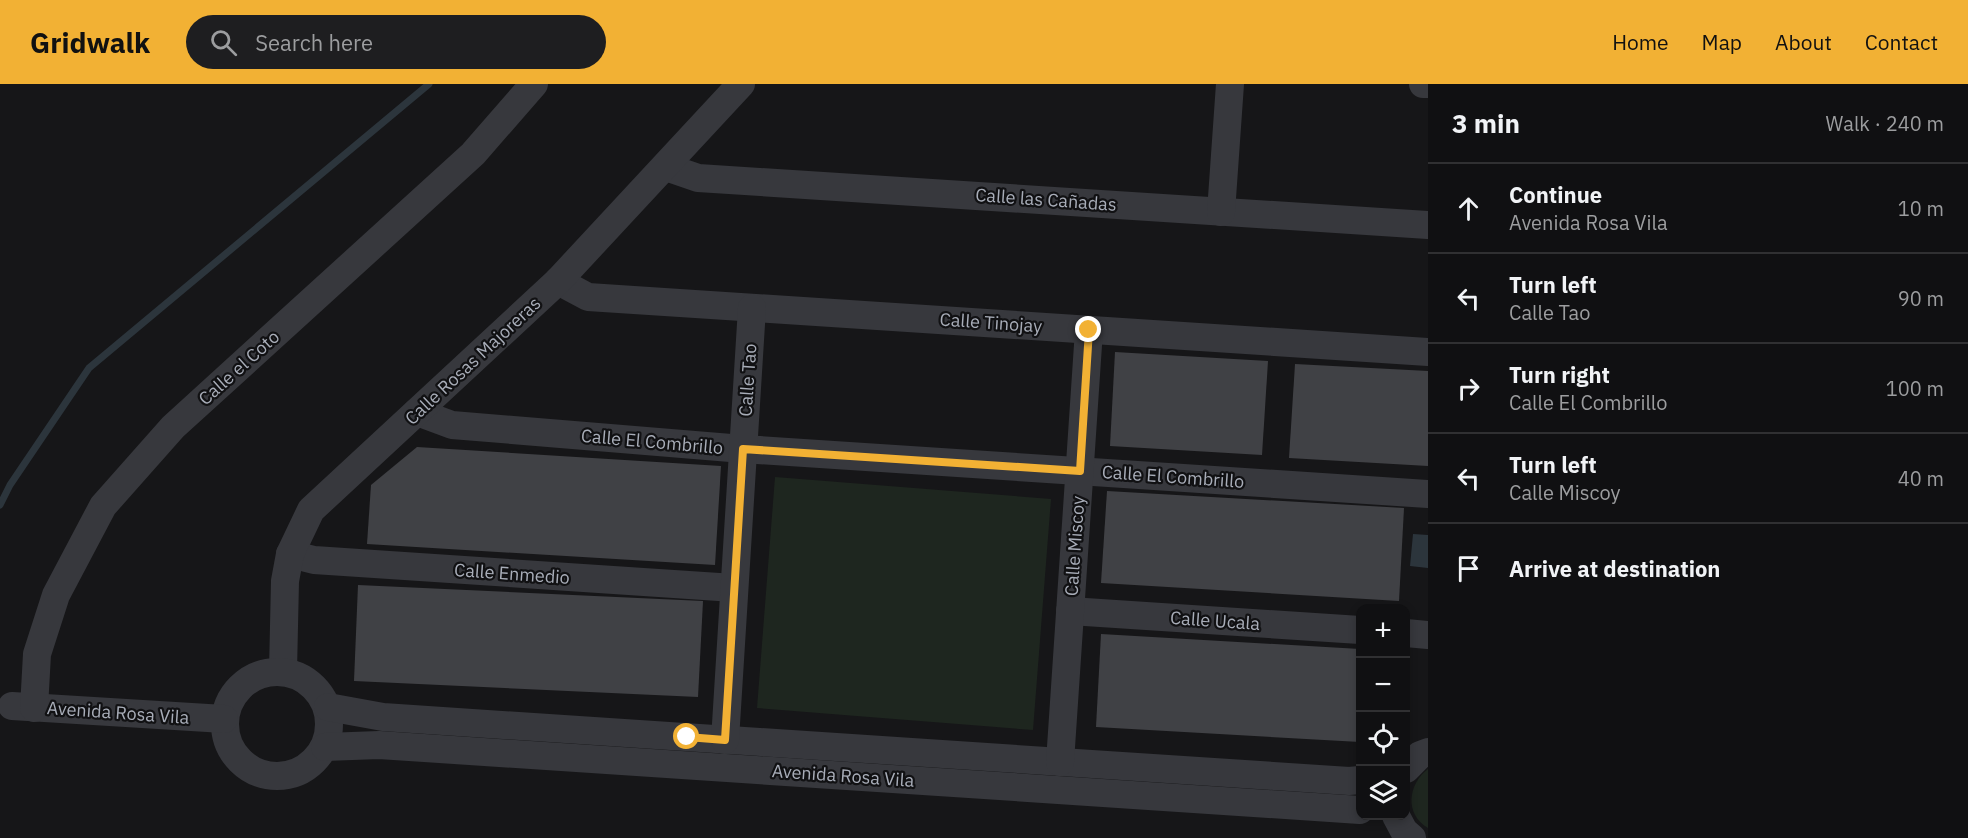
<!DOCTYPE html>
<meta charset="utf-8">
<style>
body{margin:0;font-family:"IBM Plex Sans",sans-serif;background:#1e1e20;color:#f1f3f6}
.controls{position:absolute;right:18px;bottom:18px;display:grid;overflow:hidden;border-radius:12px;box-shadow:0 3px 9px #0003}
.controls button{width:54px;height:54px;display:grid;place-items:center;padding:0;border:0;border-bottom:2px solid #303032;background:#101012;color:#f1f3f6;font:30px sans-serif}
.stop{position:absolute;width:18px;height:18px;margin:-14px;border:4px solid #f2b134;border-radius:50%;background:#fff}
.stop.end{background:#f2b134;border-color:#fff;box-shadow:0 2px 6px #0008}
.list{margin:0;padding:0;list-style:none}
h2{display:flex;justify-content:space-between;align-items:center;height:78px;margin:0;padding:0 24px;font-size:26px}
h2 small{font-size:20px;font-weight:400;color:#9c9d9f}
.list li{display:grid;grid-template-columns:39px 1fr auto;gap:18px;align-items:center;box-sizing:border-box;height:90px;padding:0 24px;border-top:2px solid #303032}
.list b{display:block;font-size:22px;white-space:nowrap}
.list p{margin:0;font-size:20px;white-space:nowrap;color:#9c9d9f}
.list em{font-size:20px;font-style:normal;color:#9c9d9f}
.icon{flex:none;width:33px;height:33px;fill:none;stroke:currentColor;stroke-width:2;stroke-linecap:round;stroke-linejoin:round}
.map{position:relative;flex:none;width:1428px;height:754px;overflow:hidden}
header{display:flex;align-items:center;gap:36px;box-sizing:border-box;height:84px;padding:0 30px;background:#f2b134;color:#111}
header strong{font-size:28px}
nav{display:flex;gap:33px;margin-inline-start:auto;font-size:21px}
.search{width:420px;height:54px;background:#1e1e20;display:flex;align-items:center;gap:15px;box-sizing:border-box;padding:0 21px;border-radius:33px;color:#9c9d9f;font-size:22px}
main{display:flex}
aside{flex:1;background:#101012}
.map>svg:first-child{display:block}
</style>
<header>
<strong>Gridwalk</strong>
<div class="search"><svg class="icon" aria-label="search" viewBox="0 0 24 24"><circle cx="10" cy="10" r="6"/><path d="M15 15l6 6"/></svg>Search here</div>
<nav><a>Home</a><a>Map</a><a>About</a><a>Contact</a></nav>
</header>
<main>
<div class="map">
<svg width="1428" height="754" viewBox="0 0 1428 754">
<rect width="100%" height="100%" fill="#161618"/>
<!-- green -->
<g fill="#1e261f">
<polygon points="775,393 1051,415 1033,646 757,624"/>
<path d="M1428,685V744C1404,730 1408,700 1428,685Z"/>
</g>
<!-- water -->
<polygon fill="#2c353c" points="1413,450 1428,451 1428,484 1410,482"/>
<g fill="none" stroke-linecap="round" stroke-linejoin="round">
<!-- stream -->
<polyline stroke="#2c353c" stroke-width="7" points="0,421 10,401 89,284 429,0"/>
</g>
<!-- building -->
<g fill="#404145">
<polygon points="1115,268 1268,277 1262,371 1110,362"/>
<polygon points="1295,280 1428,287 1428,382 1289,374"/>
<polygon points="417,363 721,382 715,481 367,460 371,401"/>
<polygon points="1107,407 1404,424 1399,517 1101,499"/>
<polygon points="358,501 703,517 698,613 354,597"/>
<polygon points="1101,550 1360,565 1360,658 1096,643"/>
</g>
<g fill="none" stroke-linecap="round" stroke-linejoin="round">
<!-- minor -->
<g stroke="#37383d" stroke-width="28">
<polyline points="1423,0 1428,0"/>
<polyline points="666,83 698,94 1428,141"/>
<polyline points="1221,128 1230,0"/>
<polyline points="558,197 588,213 1428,268"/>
<polyline points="417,328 452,341 743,365 1428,410"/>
<polyline points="290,470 314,476 734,504"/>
<polyline points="1070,527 1360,546"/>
<polyline points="1406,549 1428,551"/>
<polyline points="283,587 285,497 290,470 311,426 558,197 741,0"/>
<circle cx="277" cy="640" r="52"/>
<polyline points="12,622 224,635"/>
<polyline points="328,623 383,633 1349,697 1360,696"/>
<polyline points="34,624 37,570 56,511 103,422 173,343 473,70 534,0"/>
<polyline points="725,656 752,224"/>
<polyline points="325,663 379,661 1360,726"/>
<polyline points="1060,678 1089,246"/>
<polyline points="1406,685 1420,671 1428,668"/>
<polyline points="1396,732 1404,747 1412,754"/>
</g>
</g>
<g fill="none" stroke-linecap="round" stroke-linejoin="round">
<!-- route -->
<polyline stroke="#f2b134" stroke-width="8" points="687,653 725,656 743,365 1080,387 1089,246"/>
</g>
<g text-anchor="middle" stroke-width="4.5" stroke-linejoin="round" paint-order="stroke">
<!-- street labels -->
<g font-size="18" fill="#a8adb8" stroke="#111113">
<text transform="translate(1046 116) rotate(4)" y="6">Calle las Cañadas</text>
<text transform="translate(991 239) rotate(4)" y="6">Calle Tinojay</text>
<text transform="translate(473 277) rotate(-43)" y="6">Calle Rosas Majoreras</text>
<text transform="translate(239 284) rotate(-42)" y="6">Calle el Coto</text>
<text transform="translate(748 296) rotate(-86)" y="6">Calle Tao</text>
<text transform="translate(652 358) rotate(5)" y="6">Calle El Combrillo</text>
<text transform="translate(1173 393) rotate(4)" y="6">Calle El Combrillo</text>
<text transform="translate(1075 462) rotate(-86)" y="6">Calle Miscoy</text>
<text transform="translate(512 490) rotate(4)" y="6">Calle Enmedio</text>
<text transform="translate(1215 537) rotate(4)" y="6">Calle Ucala</text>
<text transform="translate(118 629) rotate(4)" y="6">Avenida Rosa Vila</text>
<text transform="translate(843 692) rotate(4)" y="6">Avenida Rosa Vila</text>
</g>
</g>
</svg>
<div class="controls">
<button>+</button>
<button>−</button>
<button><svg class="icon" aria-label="locate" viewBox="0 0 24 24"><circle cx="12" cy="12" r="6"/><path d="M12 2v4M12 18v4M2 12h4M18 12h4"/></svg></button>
<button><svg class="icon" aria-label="layers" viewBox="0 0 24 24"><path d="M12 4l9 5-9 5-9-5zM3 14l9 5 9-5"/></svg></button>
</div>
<div class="stop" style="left:687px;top:653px"></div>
<div class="stop end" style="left:1089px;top:246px"></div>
</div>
<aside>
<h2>3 min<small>Walk · 240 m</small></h2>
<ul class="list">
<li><svg class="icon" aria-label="ahead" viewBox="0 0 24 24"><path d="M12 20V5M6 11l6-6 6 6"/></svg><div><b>Continue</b><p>Avenida Rosa Vila</p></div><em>10 m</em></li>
<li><svg class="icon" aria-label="left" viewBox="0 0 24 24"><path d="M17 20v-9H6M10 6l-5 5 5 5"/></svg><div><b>Turn left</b><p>Calle Tao</p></div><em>90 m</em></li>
<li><svg class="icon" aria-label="right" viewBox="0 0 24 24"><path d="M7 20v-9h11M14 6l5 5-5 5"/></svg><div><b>Turn right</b><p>Calle El Combrillo</p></div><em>100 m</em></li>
<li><svg class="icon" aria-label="left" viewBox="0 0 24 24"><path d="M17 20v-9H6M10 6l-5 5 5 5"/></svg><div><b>Turn left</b><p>Calle Miscoy</p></div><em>40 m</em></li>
<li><svg class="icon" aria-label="arrive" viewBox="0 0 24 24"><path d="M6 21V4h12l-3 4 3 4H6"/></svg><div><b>Arrive at destination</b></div></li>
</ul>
</aside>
</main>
